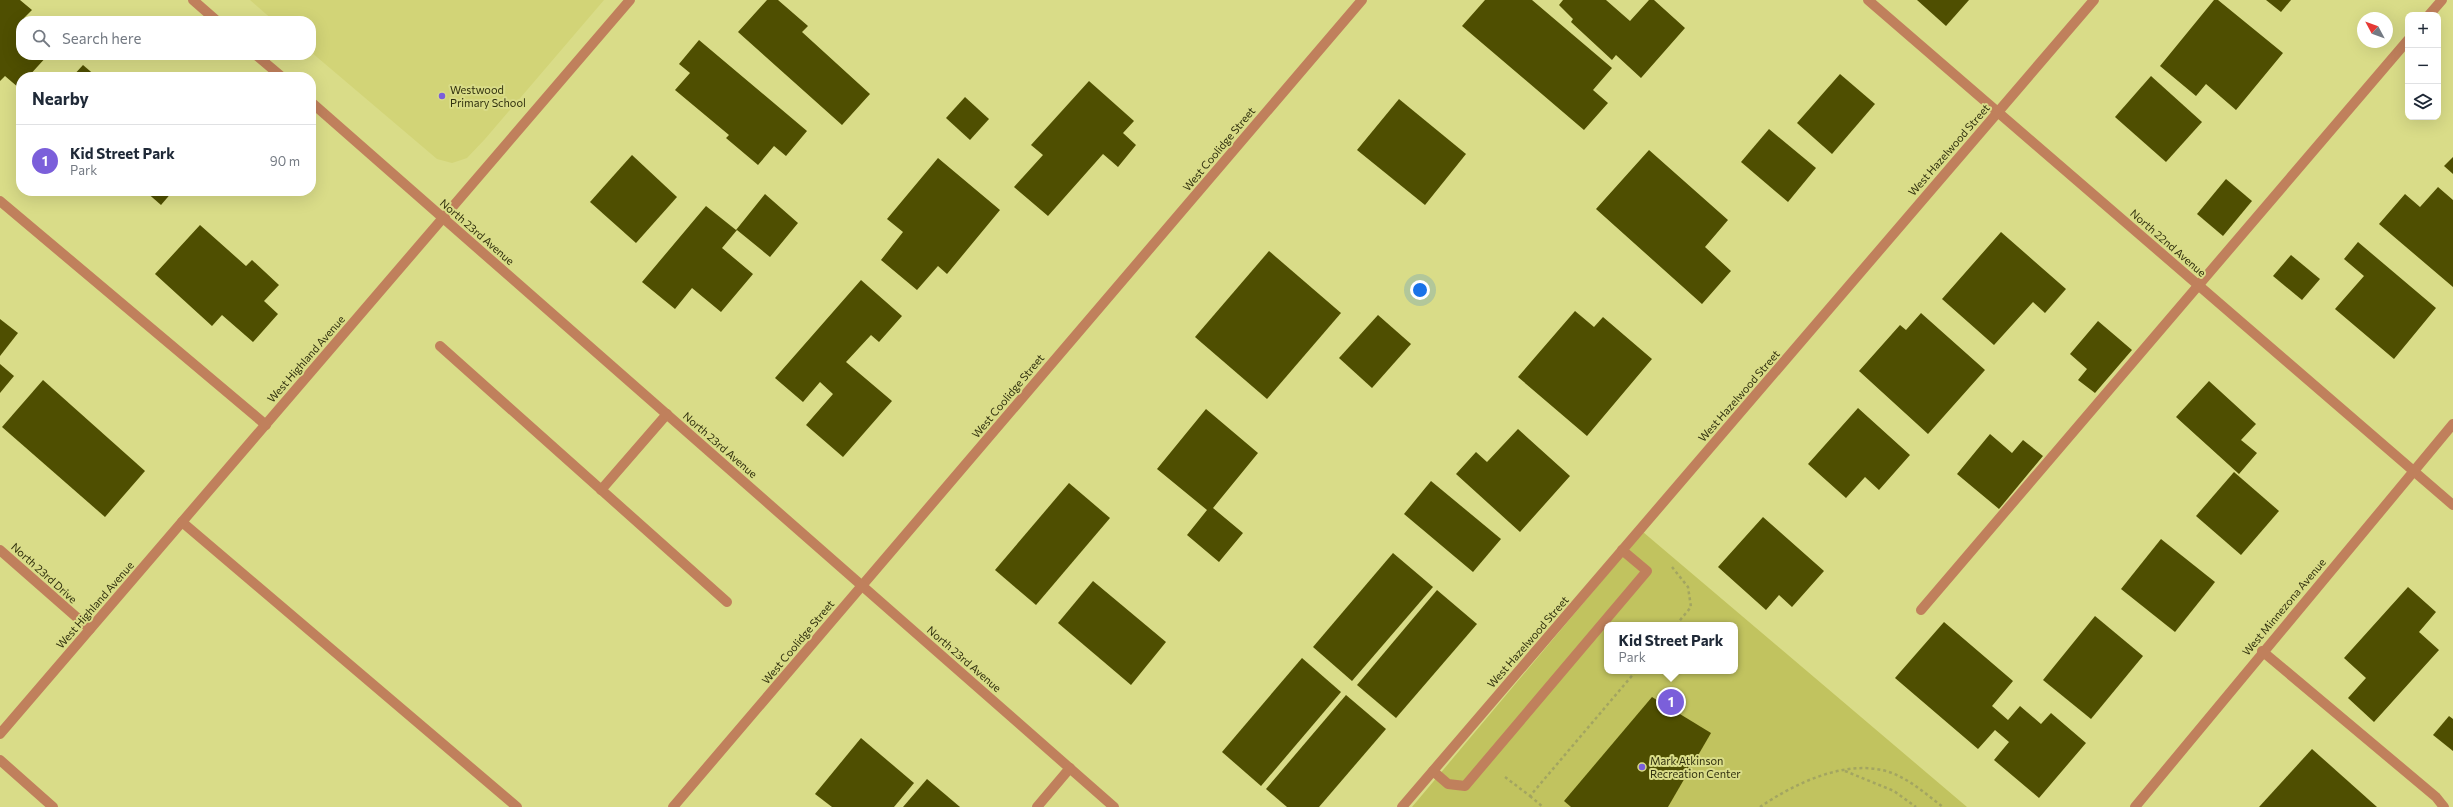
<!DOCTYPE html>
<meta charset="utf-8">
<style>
body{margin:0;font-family:Commissioner,sans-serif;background:#f2f2f3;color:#1f2937}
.controls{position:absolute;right:12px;top:12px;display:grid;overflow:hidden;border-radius:8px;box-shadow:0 4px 16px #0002}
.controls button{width:36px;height:36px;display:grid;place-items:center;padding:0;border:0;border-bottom:1px solid #e0e1e3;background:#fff;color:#1f2937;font:20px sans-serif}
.compass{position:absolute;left:2357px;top:12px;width:36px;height:36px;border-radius:50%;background:#fff;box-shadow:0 4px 16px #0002;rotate:311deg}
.you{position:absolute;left:1420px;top:290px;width:14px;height:14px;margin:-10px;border:3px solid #fff;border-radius:50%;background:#1a73e8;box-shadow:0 0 0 6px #1a73e833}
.badge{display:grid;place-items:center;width:26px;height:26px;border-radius:50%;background:#7b5fda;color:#fff;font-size:13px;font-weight:700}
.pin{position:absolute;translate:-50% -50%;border:2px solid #fff;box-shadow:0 1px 4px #0006}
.popup{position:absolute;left:1604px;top:622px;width:134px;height:52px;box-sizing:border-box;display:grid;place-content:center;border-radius:8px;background:#fff;filter:drop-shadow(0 1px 3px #0005);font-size:13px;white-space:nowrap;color:#747a83}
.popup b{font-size:15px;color:#1f2937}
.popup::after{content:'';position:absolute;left:50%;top:100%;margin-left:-8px;border:8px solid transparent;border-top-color:#fff}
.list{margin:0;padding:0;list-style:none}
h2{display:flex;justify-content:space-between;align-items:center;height:52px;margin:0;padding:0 16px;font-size:17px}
h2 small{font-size:13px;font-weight:400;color:#747a83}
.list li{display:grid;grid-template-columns:26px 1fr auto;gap:12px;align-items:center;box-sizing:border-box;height:72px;padding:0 16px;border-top:1px solid #e0e1e3}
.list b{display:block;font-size:15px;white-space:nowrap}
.list p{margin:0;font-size:13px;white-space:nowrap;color:#747a83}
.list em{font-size:13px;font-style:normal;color:#747a83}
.icon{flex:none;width:22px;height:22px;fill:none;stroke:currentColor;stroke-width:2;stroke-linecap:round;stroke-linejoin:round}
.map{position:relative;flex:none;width:2453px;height:807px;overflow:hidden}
.search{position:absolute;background:#fff;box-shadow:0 4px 16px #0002;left:16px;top:16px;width:300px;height:44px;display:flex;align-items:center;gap:10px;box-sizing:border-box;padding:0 14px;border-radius:16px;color:#747a83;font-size:15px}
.panel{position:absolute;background:#fff;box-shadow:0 4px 16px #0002;left:16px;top:72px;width:300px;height:124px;border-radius:16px}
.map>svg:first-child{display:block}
</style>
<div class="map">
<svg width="2453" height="807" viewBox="0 0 2453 807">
<rect width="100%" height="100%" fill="#d9dc88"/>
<!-- built -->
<polygon fill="#d2d477" points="250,0 604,0 485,139 467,158 452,163 437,159 311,52 311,21 274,21"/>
<!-- green -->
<path fill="#c1c35f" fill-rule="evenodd" d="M1643,532L1967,807H1412ZM1607,625H1735V671H1607Z"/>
<!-- building -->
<g fill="#4f4f01">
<polygon points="0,0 20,0 32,10 24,18 28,21 21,21 21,55 48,55 28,77 21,77 21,85 19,88 5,76 0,81"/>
<polygon points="767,0 778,0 808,26 802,32 870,94 842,125 738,32"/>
<polygon points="1485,0 1532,0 1612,68 1593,90 1608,103 1584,130 1462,26"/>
<polygon points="1563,0 1606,0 1630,21 1649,0 1654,0 1685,28 1641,78 1616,55 1612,60 1571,22 1573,19 1559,5"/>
<polygon points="1917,0 1969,0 1946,26"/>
<polygon points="2214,0 2218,0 2283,53 2236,110 2206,84 2196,96 2160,66"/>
<polygon points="2266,0 2291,0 2281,12"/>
<polygon points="699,40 807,131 786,156 774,146 758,165 726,138 729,135 675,90 690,73 679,64"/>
<polygon points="83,65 97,77 72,77"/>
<polygon points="1840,74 1875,104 1832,154 1797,123"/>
<polygon points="2151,76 2202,122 2166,162 2115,117"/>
<polygon points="1089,81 1134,121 1123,133 1136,145 1118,167 1103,154 1048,216 1014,187 1043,155 1031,145"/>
<polygon points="965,97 989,119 970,140 946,118"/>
<polygon points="1399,99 1466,154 1425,205 1357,150"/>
<polygon points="1769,129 1816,168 1788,202 1741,162"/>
<polygon points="1649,150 1728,220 1705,247 1731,271 1702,304 1596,209"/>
<polygon points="632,155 677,197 636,243 590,202"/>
<polygon points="2453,157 2453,174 2444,166"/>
<polygon points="938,158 1000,210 947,274 938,266 917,290 881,260 903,232 887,219"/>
<polygon points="2226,179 2252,201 2223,236 2197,214"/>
<polygon points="2438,187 2453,200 2453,287 2379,224 2405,194 2420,207"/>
<polygon points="145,191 173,191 161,205"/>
<polygon points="765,194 798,223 770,257 737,230 722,248 753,274 721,312 692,288 675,309 642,282 706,206 736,230"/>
<polygon points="200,225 246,266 252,260 279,285 264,301 278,314 253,342 222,315 212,326 155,274"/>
<polygon points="2001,232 2066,289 2045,313 2033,302 1994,345 1942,299"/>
<polygon points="2358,242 2436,308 2394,359 2335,309 2364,276 2344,259"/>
<polygon points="1269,251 1341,313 1267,399 1195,337"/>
<polygon points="2291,255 2320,279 2302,300 2273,276"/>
<polygon points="861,280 902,316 879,342 871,335 846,362 892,401 843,457 806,425 833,394 820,382 803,402 775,378"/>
<polygon points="1575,311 1594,327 1603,317 1652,359 1587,436 1518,377"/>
<polygon points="1921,313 1985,370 1928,434 1859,371 1900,325 1906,330"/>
<polygon points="1378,315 1411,344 1372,388 1339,358"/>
<polygon points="0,319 18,333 0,356"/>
<polygon points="2098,321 2132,350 2095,393 2078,380 2087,369 2070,354"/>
<polygon points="0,364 14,376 0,393"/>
<polygon points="43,380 145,471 105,517 2,427"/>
<polygon points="2209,381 2256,424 2241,440 2257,453 2239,474 2176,417"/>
<polygon points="1858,408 1910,455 1879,490 1865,477 1846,498 1808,464"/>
<polygon points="1206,409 1258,453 1213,508 1243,533 1219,562 1187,535 1207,510 1157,469"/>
<polygon points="1518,429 1570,476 1520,532 1456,474 1476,452 1487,462"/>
<polygon points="1990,434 2012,453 2023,440 2043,456 1999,509 1957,474"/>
<polygon points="2234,472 2279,511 2241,555 2196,516"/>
<polygon points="1431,481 1501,539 1473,572 1404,514"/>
<polygon points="1069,483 1110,518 1036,605 995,570"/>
<polygon points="1763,517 1824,571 1792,607 1779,595 1766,610 1718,567"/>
<polygon points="2161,539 2215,582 2175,632 2121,589"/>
<polygon points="1393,553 1433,587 1352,681 1313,647"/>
<polygon points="1093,581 1166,642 1131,685 1058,623"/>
<polygon points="2408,587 2436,612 2419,632 2439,650 2374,722 2348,698 2366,678 2344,658"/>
<polygon points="1437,590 1477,624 1396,718 1357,685"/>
<polygon points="2095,616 2143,656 2091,719 2043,680"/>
<polygon points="1944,622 2013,681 1992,706 2008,720 2020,706 2041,724 2051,713 2086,743 2039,798 1994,760 2009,742 1995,730 1978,749 1895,678"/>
<polygon points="1302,658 1341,692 1261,786 1222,752"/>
<polygon points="1346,695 1386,729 1319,807 1287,807 1266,789"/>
<polygon points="1652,697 1711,733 1668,807 1571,807 1564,801"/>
<polygon points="2449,716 2453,719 2453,751 2433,735"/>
<polygon points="861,738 914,783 894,807 832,807 815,794"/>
<polygon points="2312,749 2377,807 2259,807"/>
<polygon points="927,779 960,807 903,807"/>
</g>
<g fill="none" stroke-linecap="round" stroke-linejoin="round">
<!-- path -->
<g stroke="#a3a561" stroke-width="2.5" stroke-dasharray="3 3" stroke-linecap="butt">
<polyline points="1672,567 1688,587 1691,607 1676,625"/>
<polyline points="1845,771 1894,791 1916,807"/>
<polyline points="1505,777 1530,796 1636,671"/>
<polyline points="1530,796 1543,807"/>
<path d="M1760,807C1795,783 1849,757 1892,773C1912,781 1927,795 1943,807"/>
</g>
<!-- service -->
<g stroke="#c0805c" stroke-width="10">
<polyline points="2429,15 2442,0"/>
<polyline points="0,201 266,425"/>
<polyline points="1921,610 2408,40"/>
<polyline points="2262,651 2436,797 2444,807"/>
<polyline points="1433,771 1448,784 1465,786 1647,571 1622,550"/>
<polyline points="1037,807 1070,768"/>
</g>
<!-- minor -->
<g stroke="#c0805c" stroke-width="10">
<polyline points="1868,0 2453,505"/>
<polyline points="440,346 727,602"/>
<polyline points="601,490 667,414"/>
<polyline points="182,522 517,807"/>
<polyline points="0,550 90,629"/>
<polyline points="0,734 630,0"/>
<polyline points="0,760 53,807"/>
<polyline points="673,807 1362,0"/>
<polyline points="1402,807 2094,0"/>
<polyline points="2135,807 2453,424"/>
</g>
<!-- tertiary -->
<g stroke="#c0805c" stroke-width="10">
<polyline points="193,0 217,21"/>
<polyline points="256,55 282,77"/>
<polyline points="311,102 1114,807"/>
</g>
</g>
<!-- markers -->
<g fill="#7b5fda" stroke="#d9dc88" stroke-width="1.5">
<circle cx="442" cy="96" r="4"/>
<circle cx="1642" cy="767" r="4"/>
</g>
<g text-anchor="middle" stroke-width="4" stroke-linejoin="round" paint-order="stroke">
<!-- poi labels -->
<g font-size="11" fill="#31310e" stroke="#d9dc88" text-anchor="start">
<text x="450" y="94">Westwood<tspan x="450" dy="13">Primary School</tspan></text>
<text x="1650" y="765">Mark Atkinson<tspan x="1650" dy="13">Recreation Center</tspan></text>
</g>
<!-- street labels -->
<g font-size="11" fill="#31310e" stroke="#d9dc88">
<text transform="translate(1219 149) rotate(-50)" y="4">West Coolidge Street</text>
<text transform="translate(1949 150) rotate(-49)" y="4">West Hazelwood Street</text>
<text transform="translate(477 232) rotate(41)" y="4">North 23rd Avenue</text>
<text transform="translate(2168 243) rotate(41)" y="4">North 22nd Avenue</text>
<text transform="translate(306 359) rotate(-49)" y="4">West Highland Avenue</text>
<text transform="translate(1008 396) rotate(-50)" y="4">West Coolidge Street</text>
<text transform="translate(1739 396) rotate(-49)" y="4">West Hazelwood Street</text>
<text transform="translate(720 445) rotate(41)" y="4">North 23rd Avenue</text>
<text transform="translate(44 573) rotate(42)" y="4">North 23rd Drive</text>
<text transform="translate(95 605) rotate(-49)" y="4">West Highland Avenue</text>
<text transform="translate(2284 607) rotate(-50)" y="4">West Minnezona Avenue</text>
<text transform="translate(798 642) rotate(-50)" y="4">West Coolidge Street</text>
<text transform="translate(1528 642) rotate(-49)" y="4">West Hazelwood Street</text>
<text transform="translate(964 659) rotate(41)" y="4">North 23rd Avenue</text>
</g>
</g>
</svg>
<div class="controls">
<button>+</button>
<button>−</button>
<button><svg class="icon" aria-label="layers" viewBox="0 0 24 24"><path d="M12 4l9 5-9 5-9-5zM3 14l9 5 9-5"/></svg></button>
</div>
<svg class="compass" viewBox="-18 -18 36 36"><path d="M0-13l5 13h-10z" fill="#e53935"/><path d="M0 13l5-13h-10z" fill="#747a83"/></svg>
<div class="you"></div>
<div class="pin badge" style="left:1671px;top:702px">1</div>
<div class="popup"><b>Kid Street Park</b>Park</div>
<div class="search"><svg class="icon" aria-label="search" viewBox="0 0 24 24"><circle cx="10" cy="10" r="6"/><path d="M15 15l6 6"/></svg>Search here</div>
<section class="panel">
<h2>Nearby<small></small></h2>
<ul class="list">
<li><span class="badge">1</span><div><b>Kid Street Park</b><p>Park</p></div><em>90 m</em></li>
</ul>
</section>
</div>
